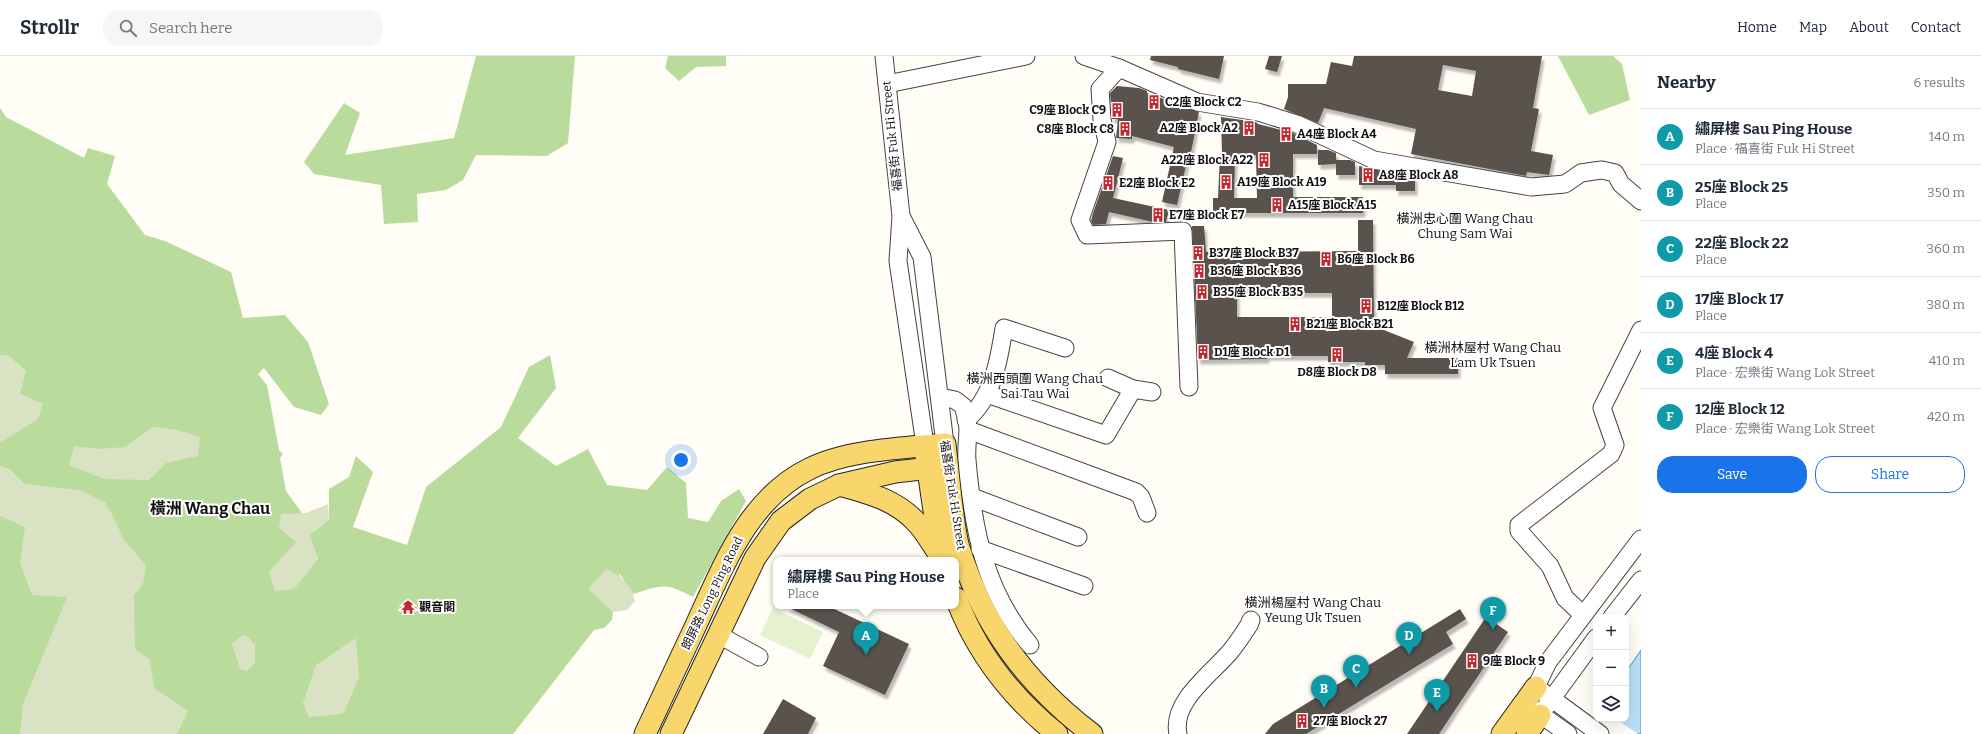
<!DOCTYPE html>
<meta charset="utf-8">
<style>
body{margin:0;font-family:Bitter,"Noto Sans TC",serif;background:#f6f6f7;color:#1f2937}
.controls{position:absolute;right:12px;bottom:12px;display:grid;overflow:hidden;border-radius:8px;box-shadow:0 4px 16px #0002}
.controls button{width:36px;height:36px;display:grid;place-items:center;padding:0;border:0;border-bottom:1px solid #e0e1e3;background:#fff;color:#1f2937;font:20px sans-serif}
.you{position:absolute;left:681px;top:404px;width:14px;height:14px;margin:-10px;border:3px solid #fff;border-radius:50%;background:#1a73e8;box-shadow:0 0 0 6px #1a73e833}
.badge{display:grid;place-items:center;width:26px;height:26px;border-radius:50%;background:#1a73e8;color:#fff;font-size:13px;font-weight:700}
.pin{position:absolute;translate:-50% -33px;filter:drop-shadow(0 1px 2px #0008)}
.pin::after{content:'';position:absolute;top:21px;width:14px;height:12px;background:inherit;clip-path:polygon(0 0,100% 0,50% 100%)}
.popup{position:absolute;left:773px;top:501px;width:186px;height:52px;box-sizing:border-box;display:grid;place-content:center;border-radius:8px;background:#fff;filter:drop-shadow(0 1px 3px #0005);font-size:13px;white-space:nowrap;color:#747a83}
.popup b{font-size:15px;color:#1f2937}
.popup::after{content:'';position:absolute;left:50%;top:100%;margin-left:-8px;border:8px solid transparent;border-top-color:#fff}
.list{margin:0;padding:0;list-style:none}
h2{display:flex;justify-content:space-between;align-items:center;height:52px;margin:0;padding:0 16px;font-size:17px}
h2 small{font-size:13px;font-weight:400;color:#747a83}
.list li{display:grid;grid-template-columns:26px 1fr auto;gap:12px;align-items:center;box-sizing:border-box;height:56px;padding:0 16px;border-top:1px solid #e0e1e3}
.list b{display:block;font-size:15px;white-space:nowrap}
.list p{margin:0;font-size:13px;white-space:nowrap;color:#747a83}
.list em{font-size:13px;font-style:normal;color:#747a83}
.actions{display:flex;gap:8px;padding:12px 16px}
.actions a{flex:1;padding:9px 0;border:1px solid #1a73e8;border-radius:16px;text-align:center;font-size:14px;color:#1a73e8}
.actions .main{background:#1a73e8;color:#fff}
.icon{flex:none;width:22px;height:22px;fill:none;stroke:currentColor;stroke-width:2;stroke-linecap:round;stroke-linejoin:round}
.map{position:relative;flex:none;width:1641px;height:678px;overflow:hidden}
header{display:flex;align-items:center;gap:24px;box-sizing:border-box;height:56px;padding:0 20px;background:#fff;border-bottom:1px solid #e0e1e3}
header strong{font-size:19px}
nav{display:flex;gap:22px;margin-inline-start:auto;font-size:14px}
.search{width:280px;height:36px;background:#f6f6f7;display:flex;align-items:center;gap:10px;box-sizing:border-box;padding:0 14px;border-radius:16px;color:#747a83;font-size:15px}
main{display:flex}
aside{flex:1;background:#fff}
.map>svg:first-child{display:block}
</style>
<header>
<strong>Strollr</strong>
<div class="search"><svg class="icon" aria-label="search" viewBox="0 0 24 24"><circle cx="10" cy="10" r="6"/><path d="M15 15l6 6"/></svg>Search here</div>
<nav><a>Home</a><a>Map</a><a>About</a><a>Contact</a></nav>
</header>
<main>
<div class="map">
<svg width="1641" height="678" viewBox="0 0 1641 678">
<defs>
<filter id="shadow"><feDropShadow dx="2.5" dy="4.5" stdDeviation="1" flood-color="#0004"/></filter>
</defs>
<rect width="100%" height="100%" fill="#fffdf5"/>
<!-- forest -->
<g fill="#b9dc9c">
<polygon points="476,0 575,0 568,87 547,100 476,99 463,124 446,134 417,138 418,166 384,168 381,129 314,118 304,106 344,47 360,57 345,99 454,82"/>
<polygon points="668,0 726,0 726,10 696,11 679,25 665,12"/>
<polygon points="1558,0 1613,0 1622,8 1630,44 1589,59"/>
<path d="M0,52L6,61L84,102L88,92L115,100L107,128L145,179L165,185L231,216L243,262L285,259L308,286L329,348L321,359L294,351L264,312L258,318L267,329L279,394L283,398L280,402L286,435L315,475L329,463V433L349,421L356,400L373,416L353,471L407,489L426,431L501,371L529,311L550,299L556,332L518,382L556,410L588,393L607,429L647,434L667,411L686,427L688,462L708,466L721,445L739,433L746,445L693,541C665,526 662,529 633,538L620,518L610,553L613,556L612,564L604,572L594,574L513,678H0Z"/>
</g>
<!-- cemetery -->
<g fill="#d9e3c4">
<polygon points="0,299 8,299 26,315 20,338 43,348 38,363 0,387"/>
<polygon points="153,371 178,374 200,381 198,400 166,407 149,424 104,423 69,409 74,390 99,393 125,391"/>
<polygon points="0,410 9,413 25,428 79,434 105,446 113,460 124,484 146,509 143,528 134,539 135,593 150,604 154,632 188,655 177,678 20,678 23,648 67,541 32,539 20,507 25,471 0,460"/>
<polygon points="328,448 329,463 310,479 318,503 294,533 275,535 269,516 296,486 279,472 281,458 306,457"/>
<path d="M606,513C621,519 631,528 635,545L627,554L613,556L588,533Z"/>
<polygon points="244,578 255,588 255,607 247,615 240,613 232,588"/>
<polygon points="356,582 359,622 343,658 309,661 303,647 316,609"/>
</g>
<!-- pitch -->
<polygon fill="#e6f2cf" points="773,552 823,576 810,603 760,579"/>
<!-- water -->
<polygon fill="#b9e0f7" stroke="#3f96cf" points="1641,594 1641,678 1583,678 1596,663 1626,663 1626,616"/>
<!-- pier -->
<polygon fill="#fffdf5" points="1596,657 1596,663 1616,663 1638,678 1581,678"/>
<!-- building -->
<g fill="#5a524d" fill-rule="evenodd" filter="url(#shadow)">
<polygon points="1151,0 1224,0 1219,23 1178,13 1178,11 1150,4"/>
<polygon points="1269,0 1282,0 1277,16 1265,13"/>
<path d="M1354,0H1542L1533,52L1539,53L1531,95L1553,99L1549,119L1527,116L1526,120L1411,98L1416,73L1324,52L1318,67L1284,53L1288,41V28H1326L1331,6L1352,10ZM1443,9L1476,15L1472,40L1438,34Z"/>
<polygon points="1117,30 1139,32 1147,35 1147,37 1164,43 1164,44 1199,56 1191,96 1189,96 1177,149 1162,146 1174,91 1132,80 1132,83 1116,82 1118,63 1112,63 1110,37"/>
<path d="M1221,61L1256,66L1258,68L1293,77L1317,89V98H1293V141H1363V157H1213V142H1218L1220,98H1222ZM1235,99H1256L1257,142H1234Z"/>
<polygon points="1318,94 1328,94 1336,97 1336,108 1318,109"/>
<polygon points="1113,100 1123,102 1113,142 1169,154 1166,166 1153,166 1109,156 1106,168 1093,169 1091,165 1093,157"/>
<polygon points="1336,104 1350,104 1355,106 1355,119 1336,119"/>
<polygon points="1359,110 1396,118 1396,120 1415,121 1415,135 1396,135 1396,129 1359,129"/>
<path d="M1358,164H1373L1374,270L1414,286L1407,302H1458V318H1385V309H1365V306H1328V300H1267V303L1198,304L1192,170H1204L1206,196L1358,195ZM1237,237H1332V261H1237Z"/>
<polygon points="785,550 828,550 909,588 885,639 823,610 839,576"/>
<polygon points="1460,553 1466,563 1446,576 1453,588 1306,678 1265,678 1273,668"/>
<polygon points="1486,561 1508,576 1459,648 1439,678 1407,678"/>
<polygon points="783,643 816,662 808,678 763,678"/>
</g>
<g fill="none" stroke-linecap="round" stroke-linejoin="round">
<defs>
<g id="minor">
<polyline points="884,0 901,160 898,205 925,389"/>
<polyline points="1084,0 1119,12 1197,46 1258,56 1297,68 1374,104 1531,131 1565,128 1581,117 1594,115 1602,114 1615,117 1621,128 1641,145"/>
<polyline points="1119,12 1100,33 1102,63 1107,86 1080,164 1087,179 1183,175 1189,331"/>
<polyline points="887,28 1026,0"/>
<polyline points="901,160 922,201 945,388"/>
<polyline points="1108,322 1133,333 1152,336"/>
<polyline points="987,338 1106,379 1133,333"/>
<path d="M940,341L955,344L963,350C965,356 967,364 968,371C968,382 966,393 967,404C973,473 984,534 1030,589"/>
<path d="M966,364C993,342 999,304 1004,272L1065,292"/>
<polyline points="968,371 971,375 1136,436 1141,441 1147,457"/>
<polyline points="972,441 1078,481"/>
<polyline points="980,493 1084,530"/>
<polyline points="1583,559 1565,542 1550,510 1519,475 1519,469 1611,398 1615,389 1602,352 1641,274"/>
<polyline points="1612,561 1641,524"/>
<polyline points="719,579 759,601"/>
<polyline points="1530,651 1568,678"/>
<polyline points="1545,652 1596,582"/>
<path d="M1178,678C1171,646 1211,618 1229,597C1237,588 1243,578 1249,569L1251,564"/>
<polyline points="1600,678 1536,631 1548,606 1641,483"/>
</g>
<g id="major">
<polyline points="926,400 940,496"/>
<path d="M839,429C869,437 897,444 918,468C927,478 933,490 941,501"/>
<path d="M956,542C977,598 1011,641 1057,678"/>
<path d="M645,678C662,642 679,605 696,569C723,511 748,443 809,413C846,394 903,392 945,388C949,420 951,452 957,484C960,498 966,512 971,525C996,587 1038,637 1092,678"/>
<polyline points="671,678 755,502 781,465 810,443 839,429 895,416 947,410"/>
<polyline points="1502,678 1536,631"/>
<polyline points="1527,678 1540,659"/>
</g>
</defs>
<!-- minor casing -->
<use href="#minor" stroke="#444" stroke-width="19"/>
<!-- major casing -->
<use href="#major" stroke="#222" stroke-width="23"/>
<!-- minor -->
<use href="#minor" stroke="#fff" stroke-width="17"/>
<!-- major -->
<use href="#major" stroke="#f9d66b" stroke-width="21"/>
</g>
<!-- icons -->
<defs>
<symbol id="building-bare" viewBox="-9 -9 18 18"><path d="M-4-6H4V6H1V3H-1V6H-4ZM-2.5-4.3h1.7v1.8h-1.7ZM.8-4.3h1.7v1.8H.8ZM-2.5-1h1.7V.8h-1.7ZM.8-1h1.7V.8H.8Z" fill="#c4262e" stroke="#fff" stroke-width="2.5" paint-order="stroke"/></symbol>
<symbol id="temple-bare" viewBox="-9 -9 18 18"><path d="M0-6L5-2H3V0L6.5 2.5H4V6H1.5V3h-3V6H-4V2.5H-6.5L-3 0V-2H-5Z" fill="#c4262e" stroke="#fff" stroke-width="2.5" paint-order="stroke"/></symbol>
</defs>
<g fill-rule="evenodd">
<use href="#building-bare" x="1144" y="36" width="20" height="20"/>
<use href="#building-bare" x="1107" y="44" width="20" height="20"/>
<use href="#building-bare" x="1239" y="62" width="20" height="20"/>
<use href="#building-bare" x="1115" y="63" width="20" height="20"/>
<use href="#building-bare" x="1276" y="68" width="20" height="20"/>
<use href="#building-bare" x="1254" y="94" width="20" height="20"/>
<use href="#building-bare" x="1358" y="109" width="20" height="20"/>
<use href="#building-bare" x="1216" y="116" width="20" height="20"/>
<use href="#building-bare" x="1098" y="117" width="20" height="20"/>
<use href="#building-bare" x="1267" y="139" width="20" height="20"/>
<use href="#building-bare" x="1148" y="149" width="20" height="20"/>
<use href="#building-bare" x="1188" y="187" width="20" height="20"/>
<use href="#building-bare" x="1316" y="193" width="20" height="20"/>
<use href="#building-bare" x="1189" y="205" width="20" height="20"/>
<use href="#building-bare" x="1192" y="226" width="20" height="20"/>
<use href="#building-bare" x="1356" y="240" width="20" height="20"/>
<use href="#building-bare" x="1285" y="258" width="20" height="20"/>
<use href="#building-bare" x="1193" y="286" width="20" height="20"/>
<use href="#building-bare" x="1327" y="289" width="20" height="20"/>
<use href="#temple-bare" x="398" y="541" width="20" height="20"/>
<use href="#building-bare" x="1462" y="595" width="20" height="20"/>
<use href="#building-bare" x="1292" y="655" width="20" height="20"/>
</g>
<g text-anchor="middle" stroke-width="4" stroke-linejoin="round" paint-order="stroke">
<!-- poi labels -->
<g font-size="12" font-weight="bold" fill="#111" stroke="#fff" text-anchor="start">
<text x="1165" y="50">C2座 Block C2</text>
<text x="1106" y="58" text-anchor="end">C9座 Block C9</text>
<text x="1238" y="76" text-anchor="end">A2座 Block A2</text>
<text x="1114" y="77" text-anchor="end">C8座 Block C8</text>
<text x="1297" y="82">A4座 Block A4</text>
<text x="1253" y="108" text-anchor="end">A22座 Block A22</text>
<text x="1379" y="123">A8座 Block A8</text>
<text x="1237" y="130">A19座 Block A19</text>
<text x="1119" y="131">E2座 Block E2</text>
<text x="1288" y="153">A15座 Block A15</text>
<text x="1169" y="163">E7座 Block E7</text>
<text x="1209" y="201">B37座 Block B37</text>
<text x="1337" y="207">B6座 Block B6</text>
<text x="1210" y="219">B36座 Block B36</text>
<text x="1213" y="240">B35座 Block B35</text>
<text x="1377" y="254">B12座 Block B12</text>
<text x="1306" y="272">B21座 Block B21</text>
<text x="1214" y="300">D1座 Block D1</text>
<text x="1337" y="320" text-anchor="middle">D8座 Block D8</text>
<text x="419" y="555">觀音閣</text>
<text x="1483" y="609">9座 Block 9</text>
<text x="1313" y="669">27座 Block 27</text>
</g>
<!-- street labels -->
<g font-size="12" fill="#111" stroke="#fff">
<text transform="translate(892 80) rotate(-96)" y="4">福喜街 Fuk Hi Street</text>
<text transform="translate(953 439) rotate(81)" y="4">福喜街 Fuk Hi Street</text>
<text transform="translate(712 537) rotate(-64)" y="4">朗屏路 Long Ping Road</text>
</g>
<!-- neighbourhood labels -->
<g font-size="13" fill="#111" stroke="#fff">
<text x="1465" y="167">橫洲忠心圍 Wang Chau<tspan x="1465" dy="15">Chung Sam Wai</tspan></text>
<text x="1493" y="296">橫洲林屋村 Wang Chau<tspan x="1493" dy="15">Lam Uk Tsuen</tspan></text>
<text x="1035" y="327">橫洲西頭圍 Wang Chau<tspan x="1035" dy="15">Sai Tau Wai</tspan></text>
<text x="1313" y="551">橫洲楊屋村 Wang Chau<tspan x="1313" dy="15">Yeung Uk Tsuen</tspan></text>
</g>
<!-- district labels -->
<g font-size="16" font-weight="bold" fill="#111" stroke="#fff">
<text x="210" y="458">橫洲 Wang Chau</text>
</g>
</g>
</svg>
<div class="controls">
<button>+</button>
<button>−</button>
<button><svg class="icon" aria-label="layers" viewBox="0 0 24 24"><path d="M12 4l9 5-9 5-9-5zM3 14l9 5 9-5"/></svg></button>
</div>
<div class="you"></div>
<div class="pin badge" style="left:866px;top:599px;background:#0f9aa8">A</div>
<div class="popup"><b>繡屏樓 Sau Ping House</b>Place</div>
<div class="pin badge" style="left:1324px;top:652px;background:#0f9aa8">B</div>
<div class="pin badge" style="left:1356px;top:632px;background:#0f9aa8">C</div>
<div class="pin badge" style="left:1409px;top:599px;background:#0f9aa8">D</div>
<div class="pin badge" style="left:1437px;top:656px;background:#0f9aa8">E</div>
<div class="pin badge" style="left:1493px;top:574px;background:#0f9aa8">F</div>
</div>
<aside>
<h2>Nearby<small>6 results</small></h2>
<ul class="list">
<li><span class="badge" style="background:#0f9aa8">A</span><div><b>繡屏樓 Sau Ping House</b><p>Place · 福喜街 Fuk Hi Street</p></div><em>140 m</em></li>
<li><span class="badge" style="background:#0f9aa8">B</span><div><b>25座 Block 25</b><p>Place</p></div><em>350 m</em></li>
<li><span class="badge" style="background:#0f9aa8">C</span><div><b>22座 Block 22</b><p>Place</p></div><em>360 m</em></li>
<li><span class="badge" style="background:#0f9aa8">D</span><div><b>17座 Block 17</b><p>Place</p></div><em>380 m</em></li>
<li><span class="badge" style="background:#0f9aa8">E</span><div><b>4座 Block 4</b><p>Place · 宏樂街 Wang Lok Street</p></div><em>410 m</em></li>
<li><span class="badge" style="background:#0f9aa8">F</span><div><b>12座 Block 12</b><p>Place · 宏樂街 Wang Lok Street</p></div><em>420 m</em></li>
</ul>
<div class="actions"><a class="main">Save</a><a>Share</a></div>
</aside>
</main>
